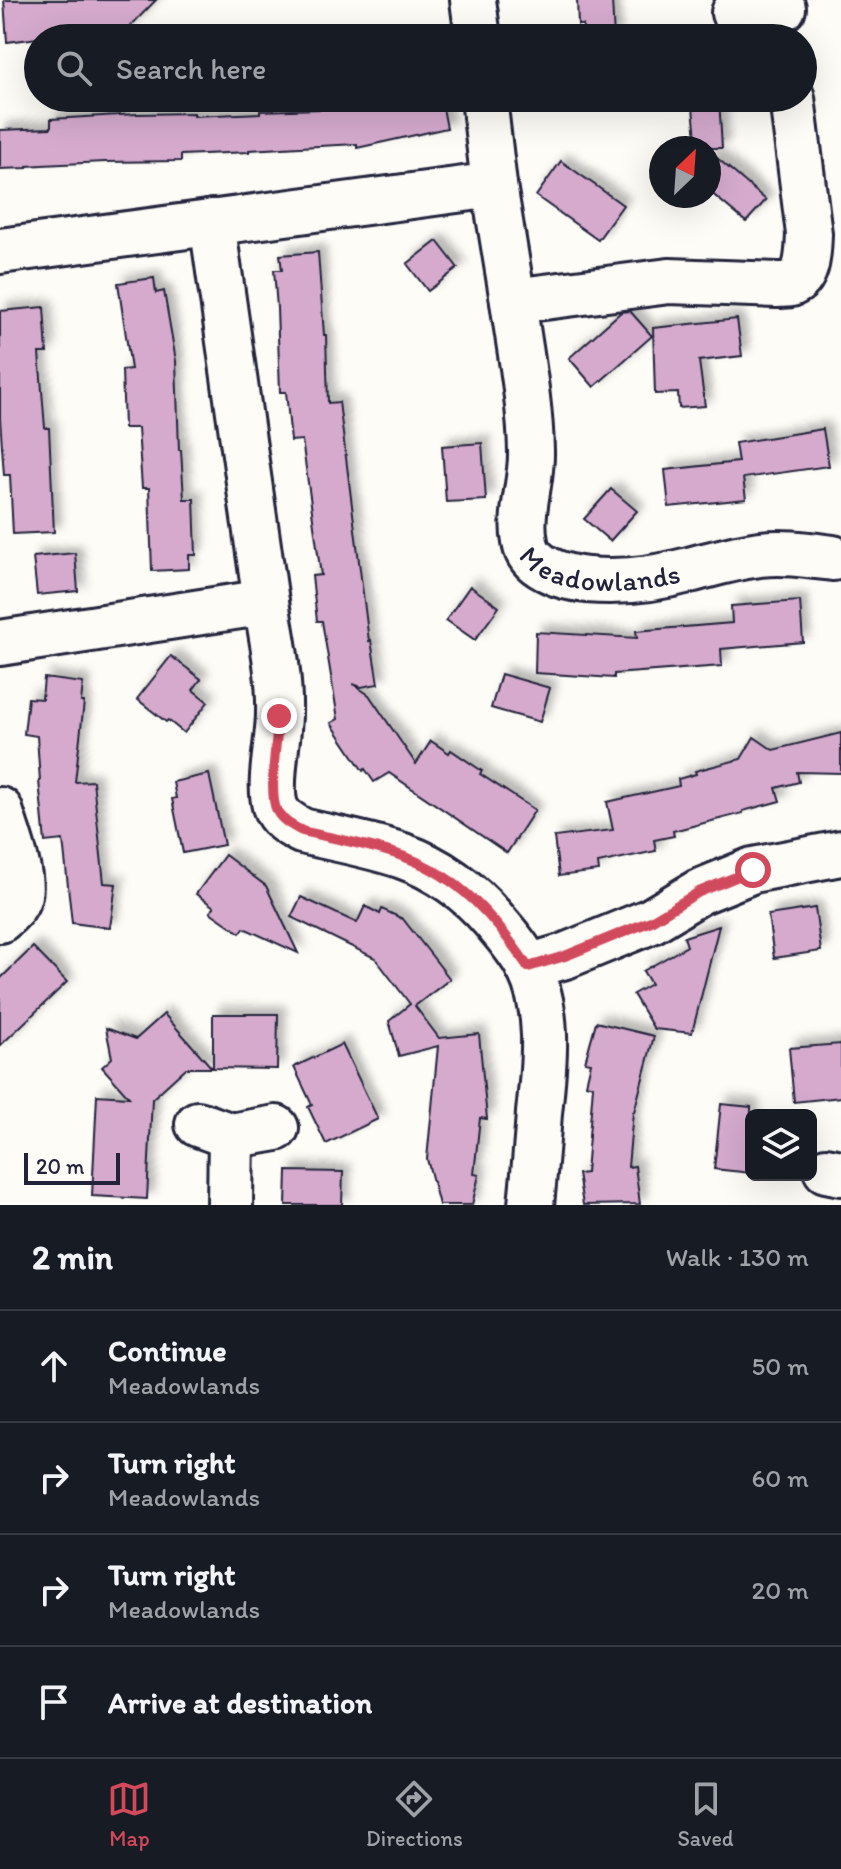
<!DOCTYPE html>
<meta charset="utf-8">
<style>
body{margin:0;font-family:Itim,sans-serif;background:#20242c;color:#f1f3f6}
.controls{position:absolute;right:24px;bottom:24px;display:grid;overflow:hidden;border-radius:12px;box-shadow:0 8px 32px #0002}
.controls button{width:72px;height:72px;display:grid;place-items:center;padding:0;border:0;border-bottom:2px solid #363941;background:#171b24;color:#f1f3f6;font:40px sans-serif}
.compass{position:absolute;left:649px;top:136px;width:72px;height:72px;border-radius:50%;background:#171b24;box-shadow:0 8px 32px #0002;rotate:25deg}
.scale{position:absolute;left:24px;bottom:20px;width:96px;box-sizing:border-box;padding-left:8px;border:4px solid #22223b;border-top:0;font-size:22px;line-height:28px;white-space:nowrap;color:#22223b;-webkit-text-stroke:6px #fdfcf7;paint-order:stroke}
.stop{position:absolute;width:24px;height:24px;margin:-18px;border:6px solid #d1495b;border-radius:50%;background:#fff}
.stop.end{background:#d1495b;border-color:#fff;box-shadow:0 2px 8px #0008}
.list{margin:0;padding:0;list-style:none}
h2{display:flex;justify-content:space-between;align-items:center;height:104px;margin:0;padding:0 32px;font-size:34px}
h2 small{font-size:26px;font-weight:400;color:#9ea1a6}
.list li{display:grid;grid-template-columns:52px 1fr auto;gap:24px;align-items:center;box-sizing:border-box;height:112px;padding:0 32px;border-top:2px solid #363941}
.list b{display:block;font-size:30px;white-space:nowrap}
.list p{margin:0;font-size:26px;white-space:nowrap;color:#9ea1a6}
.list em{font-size:26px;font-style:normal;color:#9ea1a6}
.icon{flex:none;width:44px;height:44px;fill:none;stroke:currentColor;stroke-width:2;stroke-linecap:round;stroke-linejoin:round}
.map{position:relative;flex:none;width:841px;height:1205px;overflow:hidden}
.search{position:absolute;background:#171b24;box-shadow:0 8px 32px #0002;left:24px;right:24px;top:24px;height:88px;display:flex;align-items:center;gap:20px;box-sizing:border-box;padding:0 28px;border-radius:44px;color:#9ea1a6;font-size:30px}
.sheet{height:552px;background:#171b24}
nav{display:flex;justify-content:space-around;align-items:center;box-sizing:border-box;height:112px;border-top:2px solid #363941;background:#171b24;font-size:22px;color:#9ea1a6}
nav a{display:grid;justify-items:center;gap:4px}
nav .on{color:#d1495b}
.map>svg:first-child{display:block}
</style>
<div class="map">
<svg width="841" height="1205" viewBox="0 0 841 1205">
<defs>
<filter id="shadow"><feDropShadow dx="7" dy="-7" stdDeviation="4" flood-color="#0004"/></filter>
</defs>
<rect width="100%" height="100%" fill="#fdfcf7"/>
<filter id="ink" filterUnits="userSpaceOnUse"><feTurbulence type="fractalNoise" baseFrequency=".0125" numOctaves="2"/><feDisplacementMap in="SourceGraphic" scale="16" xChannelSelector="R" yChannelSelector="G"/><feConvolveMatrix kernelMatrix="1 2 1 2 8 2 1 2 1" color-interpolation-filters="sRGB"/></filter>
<g filter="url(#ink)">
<!-- building -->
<g fill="#d5aacd" stroke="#22223b" stroke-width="2" filter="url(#shadow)">
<polygon points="4,0 156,0 119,38 38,38 7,42"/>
<polygon points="577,0 612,0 614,38 583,38 583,25 578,25"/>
<polygon points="419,98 441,98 447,128 357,148 357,144 300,147 249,150 249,152 181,155 181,161 105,162 42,165 27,166 27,168 0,169 0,130 51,128 51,119 137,114 194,113 194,116 260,113 260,111 321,109 321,104 376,100 376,107"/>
<polygon points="692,98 719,98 722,148 697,148"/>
<polygon points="709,151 766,200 746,222 709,191"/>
<polygon points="561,161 623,205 598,240 536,196"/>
<polygon points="437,241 458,268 428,291 407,264"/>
<polygon points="318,252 324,335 326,335 328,403 339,402 369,641 371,640 378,684 361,687 353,684 369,695 416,764 431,741 449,753 451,750 482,771 480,774 535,810 507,853 389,773 374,782 365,769 363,771 331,723 338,719 322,621 317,621 312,576 321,575 302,440 291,441 286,392 280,392 277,308 274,270 282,270 280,255"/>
<polygon points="154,278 156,293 164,291 176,361 179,450 181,450 184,499 194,499 196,555 189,555 189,569 152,571 149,488 142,488 138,428 124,428 122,370 131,369 118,283"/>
<polygon points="44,307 47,353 39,353 45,428 49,428 54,532 13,534 10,475 4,475 0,418 0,311"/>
<polygon points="630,311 652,336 594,387 569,358 621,312"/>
<polygon points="737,319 742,356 699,361 705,406 679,408 678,393 655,394 653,328"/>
<polygon points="823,429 829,466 743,478 746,499 669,507 665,470 738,462 735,443"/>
<polygon points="482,443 486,500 446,502 442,446"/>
<polygon points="611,489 637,511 610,541 584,519"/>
<polygon points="75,553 78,591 37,595 33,557"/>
<polygon points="470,586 499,607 475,640 446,620"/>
<polygon points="800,601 803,642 721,649 722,666 614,674 614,678 535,673 536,632 637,638 636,631 732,623 731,606"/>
<polygon points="171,656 201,679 193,690 208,702 184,733 168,720 166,722 137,699"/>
<polygon points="501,674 550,688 540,722 491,708"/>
<polygon points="44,678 83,683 81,702 84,702 75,782 93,781 104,883 116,884 110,928 72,923 63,840 45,842 39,781 40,781 37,736 24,734 28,698 42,699"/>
<polygon points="841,733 841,773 797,772 799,782 776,788 780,801 743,811 743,813 673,831 674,836 654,840 656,851 598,863 599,871 559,876 554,837 613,830 607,802 679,786 678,779 696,774 695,771 741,759 754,737 773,750"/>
<polygon points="209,774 224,845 183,853 172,799 176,798 173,782"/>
<polygon points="225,855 266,886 298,953 244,928 240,933 210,912 214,907 196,894"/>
<polygon points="301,897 357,923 365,906 380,914 382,909 403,919 450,979 415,1006 439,1038 479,1034 487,1119 480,1118 474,1174 479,1175 472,1205 439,1205 427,1159 438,1046 399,1056 389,1021 410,1004 375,958 291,917"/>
<polygon points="815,908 821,951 774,958 768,915"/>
<polygon points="719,926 692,1033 654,1029 633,994 651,984 643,971 687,946 684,937"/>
<polygon points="33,947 67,982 0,1046 0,979"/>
<polygon points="164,1014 212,1068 186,1068 152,1099 147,1199 92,1196 97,1095 129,1097 102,1067 112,1058 106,1028 136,1039"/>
<polygon points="213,1014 278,1014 277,1069 213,1068"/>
<polygon points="596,1022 654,1036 634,1112 633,1112 628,1167 635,1166 640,1204 583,1205 578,1174 586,1173 593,1086 586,1084 591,1063 585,1062"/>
<polygon points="342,1044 378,1119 326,1144 308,1107 312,1105 294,1067"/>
<polygon points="841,1044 841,1097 794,1102 789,1048"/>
<polygon points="721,1104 751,1107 751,1173 714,1169"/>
<polygon points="287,1171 343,1172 342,1205 286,1205"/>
</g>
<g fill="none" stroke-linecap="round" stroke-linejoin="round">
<defs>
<g id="minor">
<polyline points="473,0 478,38"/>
<polyline points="734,13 783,8"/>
<path d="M494,185L513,301L669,281L777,285C781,285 786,285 791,284C809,277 808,251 809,234L792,98"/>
<path d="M212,222L266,602C272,639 280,675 279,713C279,740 268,782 275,806C279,819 291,825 302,831C336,839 371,845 403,856C438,868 470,892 493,919C506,934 520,950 529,968C551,1013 544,1065 539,1113C537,1144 534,1174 531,1205"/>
<polyline points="0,251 494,185 484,98"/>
<path id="s1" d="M513,301C520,351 530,401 531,451C532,482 519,512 525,542C527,555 535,563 547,569C560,576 572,578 587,580C622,583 656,579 689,570C713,564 736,557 760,554C784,551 809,555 833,558"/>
<polyline points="0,643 266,602"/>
<path d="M0,810C6,830 24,876 19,895C16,906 8,913 0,920"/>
<polyline points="528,967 565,956 651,921 699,892 753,870 841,853"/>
<polyline points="198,1124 231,1136 276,1128"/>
<polyline points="826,1170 841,1173"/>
<polyline points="230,1205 231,1136"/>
</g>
</defs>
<!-- minor casing -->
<use href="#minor" stroke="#22223b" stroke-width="50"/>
<!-- minor -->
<use href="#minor" stroke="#fdfcf7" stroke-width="44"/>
</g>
</g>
<g fill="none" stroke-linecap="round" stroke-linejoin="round" filter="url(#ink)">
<!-- route -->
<path stroke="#d1495b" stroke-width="10" d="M279,716C277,737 268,794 277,811C282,821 293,826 302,831C336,839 372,845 405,857C460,877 497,920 528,967L565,956L651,921L699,892L753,870"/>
</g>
<g text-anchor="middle" stroke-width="7" stroke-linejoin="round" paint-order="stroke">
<!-- street labels -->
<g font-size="28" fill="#22223b" stroke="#fdfcf7">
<text dy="10" stroke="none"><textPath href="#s1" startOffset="332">Meadowlands</textPath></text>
</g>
</g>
</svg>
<div class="controls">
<button><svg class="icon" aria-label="layers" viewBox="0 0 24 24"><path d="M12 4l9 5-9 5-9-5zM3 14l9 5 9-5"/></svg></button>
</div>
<svg class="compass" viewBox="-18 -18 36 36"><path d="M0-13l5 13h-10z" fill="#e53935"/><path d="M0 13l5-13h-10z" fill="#9ea1a6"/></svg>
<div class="scale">20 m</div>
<div class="stop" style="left:753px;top:870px"></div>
<div class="stop end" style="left:279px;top:716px"></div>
<div class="search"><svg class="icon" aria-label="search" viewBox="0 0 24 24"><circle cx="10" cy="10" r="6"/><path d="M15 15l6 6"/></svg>Search here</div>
</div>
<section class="sheet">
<h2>2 min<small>Walk · 130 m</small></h2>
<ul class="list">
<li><svg class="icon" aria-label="ahead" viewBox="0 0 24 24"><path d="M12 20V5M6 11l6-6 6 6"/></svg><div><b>Continue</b><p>Meadowlands</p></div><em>50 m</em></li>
<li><svg class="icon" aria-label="right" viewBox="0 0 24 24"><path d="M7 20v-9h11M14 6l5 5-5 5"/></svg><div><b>Turn right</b><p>Meadowlands</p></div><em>60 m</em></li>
<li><svg class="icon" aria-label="right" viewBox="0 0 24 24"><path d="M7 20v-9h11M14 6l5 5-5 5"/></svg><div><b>Turn right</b><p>Meadowlands</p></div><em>20 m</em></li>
<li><svg class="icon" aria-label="arrive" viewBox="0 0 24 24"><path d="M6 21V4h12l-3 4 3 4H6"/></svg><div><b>Arrive at destination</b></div></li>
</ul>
</section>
<nav>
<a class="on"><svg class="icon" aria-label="map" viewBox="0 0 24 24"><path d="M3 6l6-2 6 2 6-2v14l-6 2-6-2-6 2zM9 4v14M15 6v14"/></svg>Map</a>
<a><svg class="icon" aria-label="directions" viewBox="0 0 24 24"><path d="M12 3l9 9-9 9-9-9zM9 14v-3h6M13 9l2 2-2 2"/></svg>Directions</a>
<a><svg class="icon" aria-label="saved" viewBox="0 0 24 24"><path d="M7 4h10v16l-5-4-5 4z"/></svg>Saved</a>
</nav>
